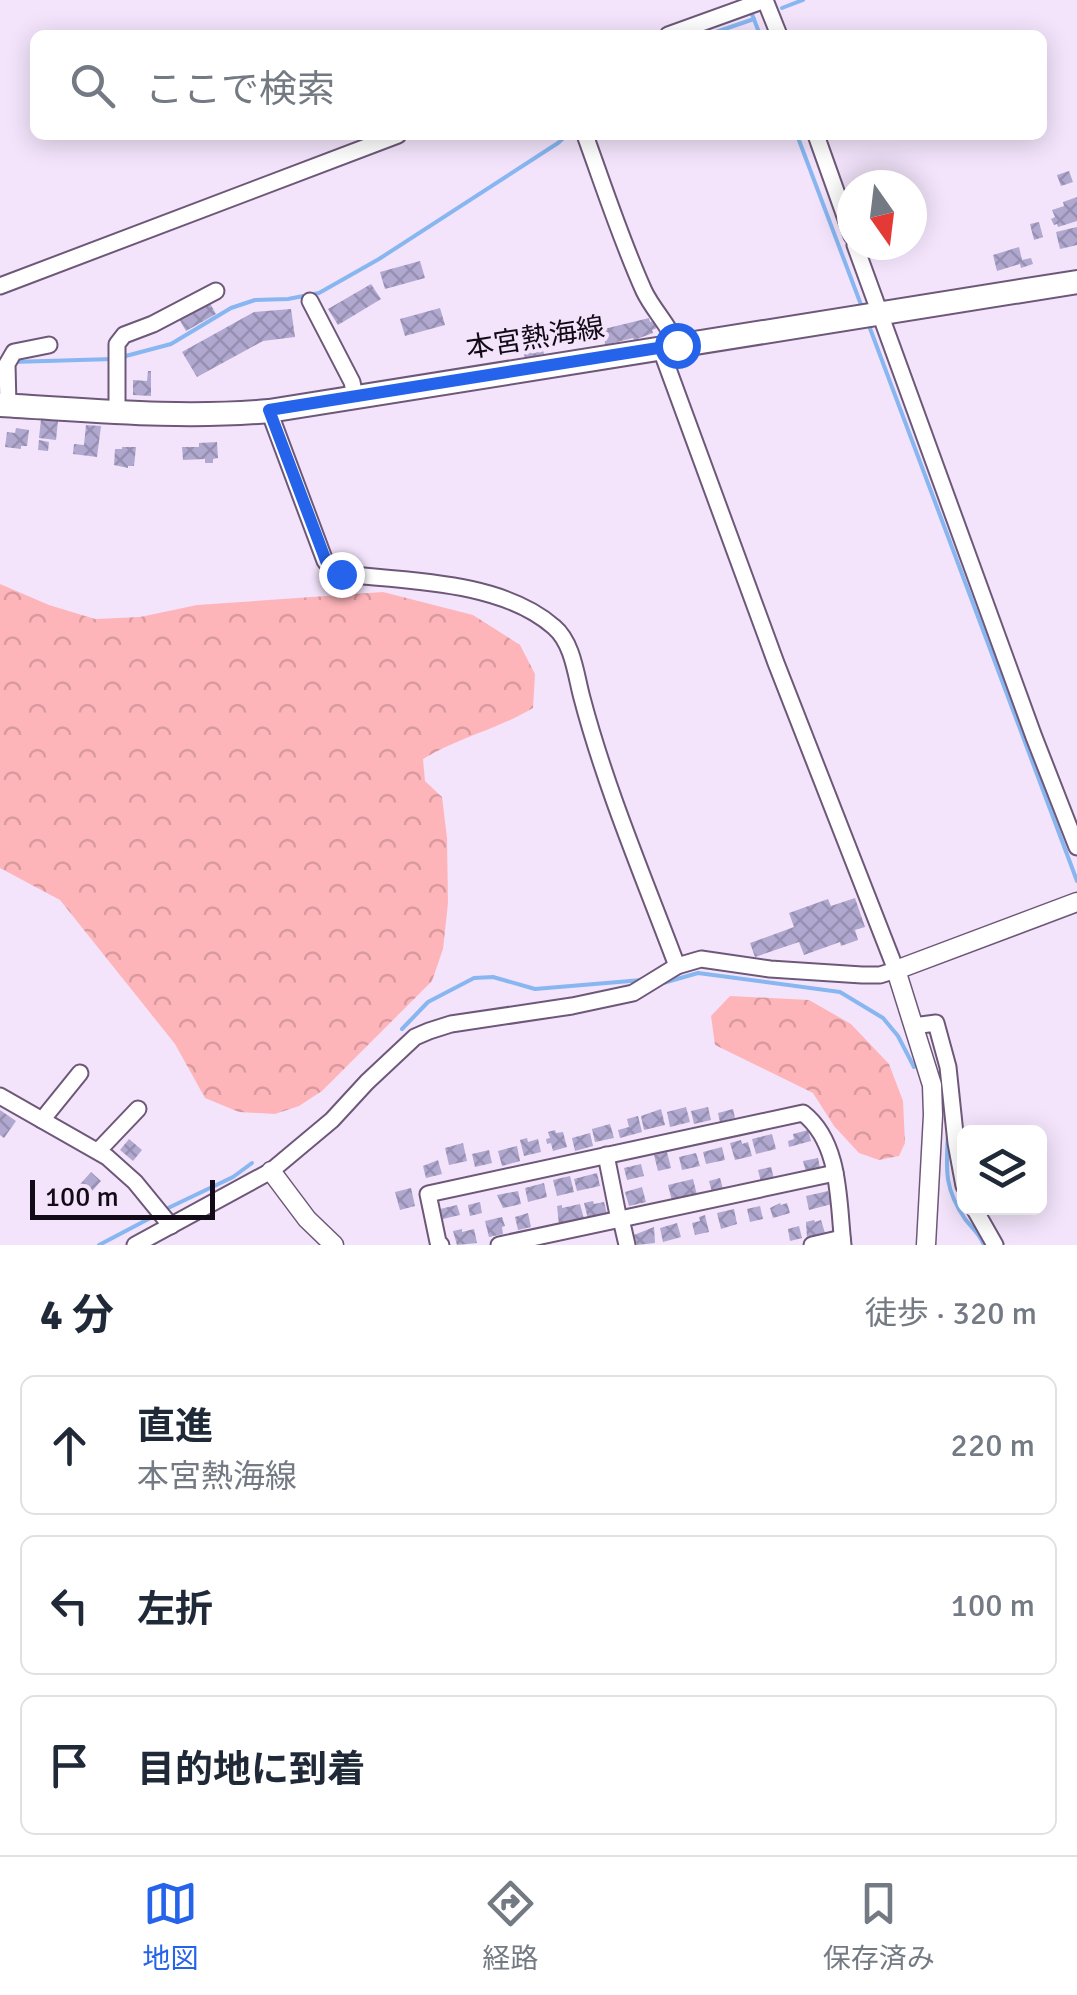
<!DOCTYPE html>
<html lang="ja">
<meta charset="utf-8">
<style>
body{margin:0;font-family:Signika,"Noto Sans JP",sans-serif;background:#f2f2f3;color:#1f2937}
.controls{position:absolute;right:30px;bottom:30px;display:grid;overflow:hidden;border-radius:15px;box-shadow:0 5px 25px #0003}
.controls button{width:90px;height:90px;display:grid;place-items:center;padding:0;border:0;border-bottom:2px solid #e0e1e3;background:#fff;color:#1f2937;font:50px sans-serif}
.compass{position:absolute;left:837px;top:170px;width:90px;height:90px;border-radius:50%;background:#fff;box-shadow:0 5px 25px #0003;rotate:166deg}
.scale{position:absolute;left:30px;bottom:25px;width:185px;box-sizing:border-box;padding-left:10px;border:5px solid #120a16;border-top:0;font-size:28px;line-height:35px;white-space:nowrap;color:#120a16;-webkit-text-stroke:8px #f3e4fb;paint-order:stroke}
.stop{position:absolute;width:30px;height:30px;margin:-22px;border:8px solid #2563eb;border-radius:50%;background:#fff}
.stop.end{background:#2563eb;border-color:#fff;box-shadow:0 2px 10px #0008}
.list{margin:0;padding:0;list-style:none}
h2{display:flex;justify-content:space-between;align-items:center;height:130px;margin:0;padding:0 40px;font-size:42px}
h2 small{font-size:32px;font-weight:400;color:#747a83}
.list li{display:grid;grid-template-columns:65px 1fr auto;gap:30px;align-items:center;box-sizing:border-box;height:140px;margin:0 20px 20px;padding:0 20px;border:2px solid #e0e1e3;border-radius:15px}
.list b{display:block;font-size:38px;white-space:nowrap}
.list p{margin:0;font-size:32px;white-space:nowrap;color:#747a83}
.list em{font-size:32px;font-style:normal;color:#747a83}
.icon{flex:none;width:55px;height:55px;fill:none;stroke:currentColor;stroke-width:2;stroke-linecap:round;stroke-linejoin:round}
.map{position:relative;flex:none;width:1077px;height:1245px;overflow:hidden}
.search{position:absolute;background:#fff;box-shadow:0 5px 25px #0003;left:30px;right:30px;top:30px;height:110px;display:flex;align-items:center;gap:25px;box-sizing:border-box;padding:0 35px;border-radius:15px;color:#747a83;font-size:38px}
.sheet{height:610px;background:#fff}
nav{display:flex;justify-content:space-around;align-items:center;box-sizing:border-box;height:140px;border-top:2px solid #e0e1e3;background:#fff;font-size:28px;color:#747a83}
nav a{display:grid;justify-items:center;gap:5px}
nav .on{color:#2563eb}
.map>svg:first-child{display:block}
</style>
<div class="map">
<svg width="1077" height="1245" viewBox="0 0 1077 1245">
<defs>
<pattern id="forest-crowns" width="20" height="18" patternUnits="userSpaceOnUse" patternTransform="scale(2.5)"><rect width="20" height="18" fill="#feb5ba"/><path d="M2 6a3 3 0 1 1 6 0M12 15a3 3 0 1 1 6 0" fill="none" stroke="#d99a9f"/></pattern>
<pattern id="building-cross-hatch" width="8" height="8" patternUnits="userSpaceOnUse" patternTransform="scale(2.5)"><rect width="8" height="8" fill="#b0a8cf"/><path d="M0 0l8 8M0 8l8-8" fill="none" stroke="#968fb1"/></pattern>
</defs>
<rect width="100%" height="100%" fill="#f3e4fb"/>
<!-- forest -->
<g fill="url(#forest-crowns)">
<path d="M0,584L49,605L95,619L140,617L197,605L383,592L473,615L520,645L535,674L533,708C498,729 457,738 423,759L425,781L442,797L447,838L448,903L443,949L432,981L322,1091L299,1106L275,1114L239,1112L205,1098L175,1044L60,900L0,868Z"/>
<polygon points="730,996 809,1000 851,1024 889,1064 903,1101 905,1143 899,1156 879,1160 859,1153 834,1126 813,1093 715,1045 711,1016"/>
</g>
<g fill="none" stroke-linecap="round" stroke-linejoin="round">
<!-- stream -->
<g stroke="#87b6f1" stroke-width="4">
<polyline points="782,8 803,0"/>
<polyline points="750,9 760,35"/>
<polyline points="707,35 754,19"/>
<polyline points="797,135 863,310"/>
<polyline points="868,323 1077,881"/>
<polyline points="122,357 171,344 231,308 255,300 288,299 319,293 379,259 558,143 567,135"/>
<polyline points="12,362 113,359"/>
<polyline points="663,983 698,973 840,992 883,1018 898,1036 914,1067"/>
<polyline points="402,1029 428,1002 474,978 493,977 535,989 642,980"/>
<path d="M948,1134C946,1170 944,1188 965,1219C972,1228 980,1234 984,1245"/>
<polyline points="164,1210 233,1177 252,1163"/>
<polyline points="99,1245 156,1215"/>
</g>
</g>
<!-- building -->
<g fill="url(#building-cross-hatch)">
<polygon points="1069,171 1073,182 1061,186 1057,175"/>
<polygon points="1077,197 1077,221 1058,227 1057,224 1054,225 1051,219 1055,217 1052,210 1064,206 1063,202"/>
<polygon points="1039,222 1043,237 1034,240 1030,224"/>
<polygon points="1077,227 1077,245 1060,249 1056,232"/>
<polygon points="1019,247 1022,260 1031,258 1033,264 1021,268 1020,264 997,271 993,255"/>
<polygon points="420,261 425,278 385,289 380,272"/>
<polygon points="371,284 381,299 338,325 328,309"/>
<polygon points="208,300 216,314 186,331 178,317"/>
<polygon points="440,308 445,325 405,336 400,319"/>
<polygon points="291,309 295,337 263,341 197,377 182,352 254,312"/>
<polygon points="649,318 650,322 656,320 657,328 652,330 653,333 634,340 633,338 605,345 604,329"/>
<polygon points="541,320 545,334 540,335 544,354 525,358 520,339 515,341 512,327"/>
<polygon points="148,371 151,371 151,396 133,395 133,380 147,381"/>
<polygon points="41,419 58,421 56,440 39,438"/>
<polygon points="86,425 101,426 97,457 73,454 74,444 84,445"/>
<polygon points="16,428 29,430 27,446 21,446 21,449 5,447 7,432 15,433"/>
<polygon points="39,440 49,442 48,451 38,450"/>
<polygon points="217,442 218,458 213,459 213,463 205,463 205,459 183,460 182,447 199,447 199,443"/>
<polygon points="122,447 136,447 134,466 128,466 128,468 114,465 115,449 122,449"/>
<polygon points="855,898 865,927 855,930 858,940 841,946 840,942 804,955 799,942 755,957 750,943 794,927 789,913 828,899 831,906"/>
<polygon points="686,1107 690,1122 670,1127 667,1112"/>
<polygon points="708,1107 711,1120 694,1124 691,1111"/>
<polygon points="661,1109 665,1125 644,1130 641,1116"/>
<polygon points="733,1109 735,1118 720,1122 718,1113"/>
<polygon points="0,1110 16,1121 4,1138 0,1135"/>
<polygon points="638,1116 642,1132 620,1138 618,1130 629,1127 627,1119"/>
<polygon points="610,1124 614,1138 595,1142 592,1129"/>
<polygon points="555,1130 556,1133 563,1132 567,1147 553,1151 551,1143 547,1144 546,1139 550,1138 548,1132"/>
<polygon points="808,1130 811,1141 789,1147 788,1141 794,1139 793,1134"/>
<polygon points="590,1133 593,1146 575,1151 572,1138"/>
<polygon points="772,1134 776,1149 756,1154 752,1139"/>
<polygon points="527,1138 528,1142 538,1139 541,1152 524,1156 520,1140"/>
<polygon points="129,1139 142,1150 133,1161 120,1150"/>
<polygon points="741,1140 742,1144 748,1142 752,1156 735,1160 730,1143"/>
<polygon points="463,1143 467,1161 449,1165 445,1148"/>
<polygon points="517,1146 520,1161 502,1166 498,1151"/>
<polygon points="722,1147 725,1160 706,1164 703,1152"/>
<polygon points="489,1150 492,1163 475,1167 472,1154"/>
<polygon points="667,1152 671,1168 658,1171 654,1155"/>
<polygon points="696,1153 700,1166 682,1170 679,1157"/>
<polygon points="818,1158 820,1168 806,1172 803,1161"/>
<polygon points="438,1160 442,1174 426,1178 423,1166"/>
<polygon points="641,1164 644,1176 627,1180 624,1168"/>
<polygon points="771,1167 774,1179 761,1182 758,1170"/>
<polygon points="91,1172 101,1181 84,1200 74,1191"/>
<polygon points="597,1173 600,1186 577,1191 574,1179"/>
<polygon points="570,1176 574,1192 557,1196 553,1180"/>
<polygon points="720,1178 723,1189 712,1192 709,1181"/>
<polygon points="693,1179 697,1195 672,1201 668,1185"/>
<polygon points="544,1183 547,1197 528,1202 525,1188"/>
<polygon points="642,1187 646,1202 629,1206 625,1192"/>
<polygon points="411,1188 415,1206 400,1210 395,1192"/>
<polygon points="518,1191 521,1204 503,1208 497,1195"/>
<polygon points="828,1191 832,1204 809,1210 806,1196"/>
<polygon points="593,1201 594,1204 604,1202 607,1214 588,1219 584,1203"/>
<polygon points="480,1202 482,1213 470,1216 468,1205"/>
<polygon points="780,1203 781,1205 787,1203 790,1213 773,1218 770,1208"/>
<polygon points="580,1204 584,1219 559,1225 557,1206 562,1205 562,1208"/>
<polygon points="457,1205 460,1215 443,1219 440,1209"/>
<polygon points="760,1206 763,1219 750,1222 747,1209"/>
<polygon points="734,1209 737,1224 721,1229 717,1213"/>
<polygon points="528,1213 531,1227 518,1230 515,1217"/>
<polygon points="705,1215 709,1232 695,1235 692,1223 700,1221 699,1217"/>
<polygon points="502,1217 505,1226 502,1227 503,1234 489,1237 485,1221"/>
<polygon points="814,1220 815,1222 821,1220 825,1233 807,1238 806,1222"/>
<polygon points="677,1223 681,1237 663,1242 660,1228"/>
<polygon points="799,1226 802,1238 790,1241 788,1229"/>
<polygon points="654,1227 655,1243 637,1245 634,1235"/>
<polygon points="462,1229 462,1232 474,1229 477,1243 457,1245 453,1231"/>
</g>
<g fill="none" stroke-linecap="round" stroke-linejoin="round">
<defs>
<g id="minor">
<polyline points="765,0 779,35"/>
<polyline points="668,35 765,0"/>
<path d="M585,135C604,187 621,240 644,291C653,310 669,325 677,345"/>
<polyline points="816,135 852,236"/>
<polyline points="855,245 1034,737 1077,847"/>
<polyline points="0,286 398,135"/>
<polyline points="310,301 352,382 355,396"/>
<polyline points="8,406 7,364 14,352 49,345"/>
<path d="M269,411L325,561L333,570L341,574C408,581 502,581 554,627C573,643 576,676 582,698C606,789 644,878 677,966"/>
<polyline points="117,412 117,344 124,335 153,324 216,291"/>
<polyline points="913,1026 936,1023 948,1067 956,1143 964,1186"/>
<polyline points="0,1096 107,1157 135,1182 171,1226"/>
<polyline points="42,1120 80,1073"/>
<polyline points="98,1151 138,1109"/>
<polyline points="606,1155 619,1220"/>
<polyline points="974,1208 995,1245"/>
<polyline points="621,1219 627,1245"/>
<polyline points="135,1245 271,1171 332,1120 367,1082 415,1037 429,1031 451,1024 572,1006 633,993 677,966 701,959 770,969 862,975 880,975 896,970 776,663 660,347"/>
<path d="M441,1245L438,1242L428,1194L803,1113C841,1143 838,1201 843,1245"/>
<polyline points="499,1245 835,1173"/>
<polyline points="812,1245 842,1238"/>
</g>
<g id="tertiary">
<polyline points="271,1171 307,1219 334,1245"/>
<polyline points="926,1245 933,1115 932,1085 896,970 1077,902"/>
</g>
<path id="primary" d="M0,405C90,410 179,419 269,411L1077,282"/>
</defs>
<!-- minor casing -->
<use href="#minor" stroke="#6e5879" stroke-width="19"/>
<!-- tertiary casing -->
<use href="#tertiary" stroke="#6e5879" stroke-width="21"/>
<!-- primary casing -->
<use href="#primary" stroke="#6e5879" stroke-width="26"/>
<!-- minor -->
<use href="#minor" stroke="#fff" stroke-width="15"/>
<!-- tertiary -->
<use href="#tertiary" stroke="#fff" stroke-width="18"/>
<!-- primary -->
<use href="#primary" stroke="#fff" stroke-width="22"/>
</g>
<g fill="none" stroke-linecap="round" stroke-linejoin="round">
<!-- route -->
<polyline stroke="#2563eb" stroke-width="12" points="341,574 333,570 326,561 269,410 677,345"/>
</g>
<g text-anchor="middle" stroke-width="8" stroke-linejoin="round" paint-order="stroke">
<!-- street labels -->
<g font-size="28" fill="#120a16" stroke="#f3e4fb">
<text transform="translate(535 337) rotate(-9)" y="10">本宮熱海線</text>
</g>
</g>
</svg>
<div class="controls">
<button><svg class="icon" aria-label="layers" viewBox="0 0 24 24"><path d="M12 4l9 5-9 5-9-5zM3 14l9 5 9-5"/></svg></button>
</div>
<svg class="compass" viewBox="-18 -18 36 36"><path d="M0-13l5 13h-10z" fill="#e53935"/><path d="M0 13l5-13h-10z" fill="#747a83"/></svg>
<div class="scale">100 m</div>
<div class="stop" style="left:677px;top:345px"></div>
<div class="stop end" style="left:341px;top:574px"></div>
<div class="search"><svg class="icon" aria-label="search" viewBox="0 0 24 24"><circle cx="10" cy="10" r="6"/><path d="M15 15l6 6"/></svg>ここで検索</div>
</div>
<section class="sheet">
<h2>4 分<small>徒歩 · 320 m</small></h2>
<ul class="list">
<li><svg class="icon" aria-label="ahead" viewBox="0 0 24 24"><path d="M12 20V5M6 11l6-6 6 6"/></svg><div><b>直進</b><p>本宮熱海線</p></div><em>220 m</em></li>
<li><svg class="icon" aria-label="left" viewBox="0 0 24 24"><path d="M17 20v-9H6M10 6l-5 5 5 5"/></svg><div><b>左折</b></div><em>100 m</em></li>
<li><svg class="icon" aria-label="arrive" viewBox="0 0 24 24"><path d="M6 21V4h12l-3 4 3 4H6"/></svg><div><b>目的地に到着</b></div></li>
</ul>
</section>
<nav>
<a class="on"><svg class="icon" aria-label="map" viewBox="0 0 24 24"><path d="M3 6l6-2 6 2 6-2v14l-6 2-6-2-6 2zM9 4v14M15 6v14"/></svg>地図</a>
<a><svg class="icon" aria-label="directions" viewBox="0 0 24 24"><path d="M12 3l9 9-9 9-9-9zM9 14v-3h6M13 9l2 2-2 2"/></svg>経路</a>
<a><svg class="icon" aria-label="saved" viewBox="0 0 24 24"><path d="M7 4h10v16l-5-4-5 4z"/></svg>保存済み</a>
</nav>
